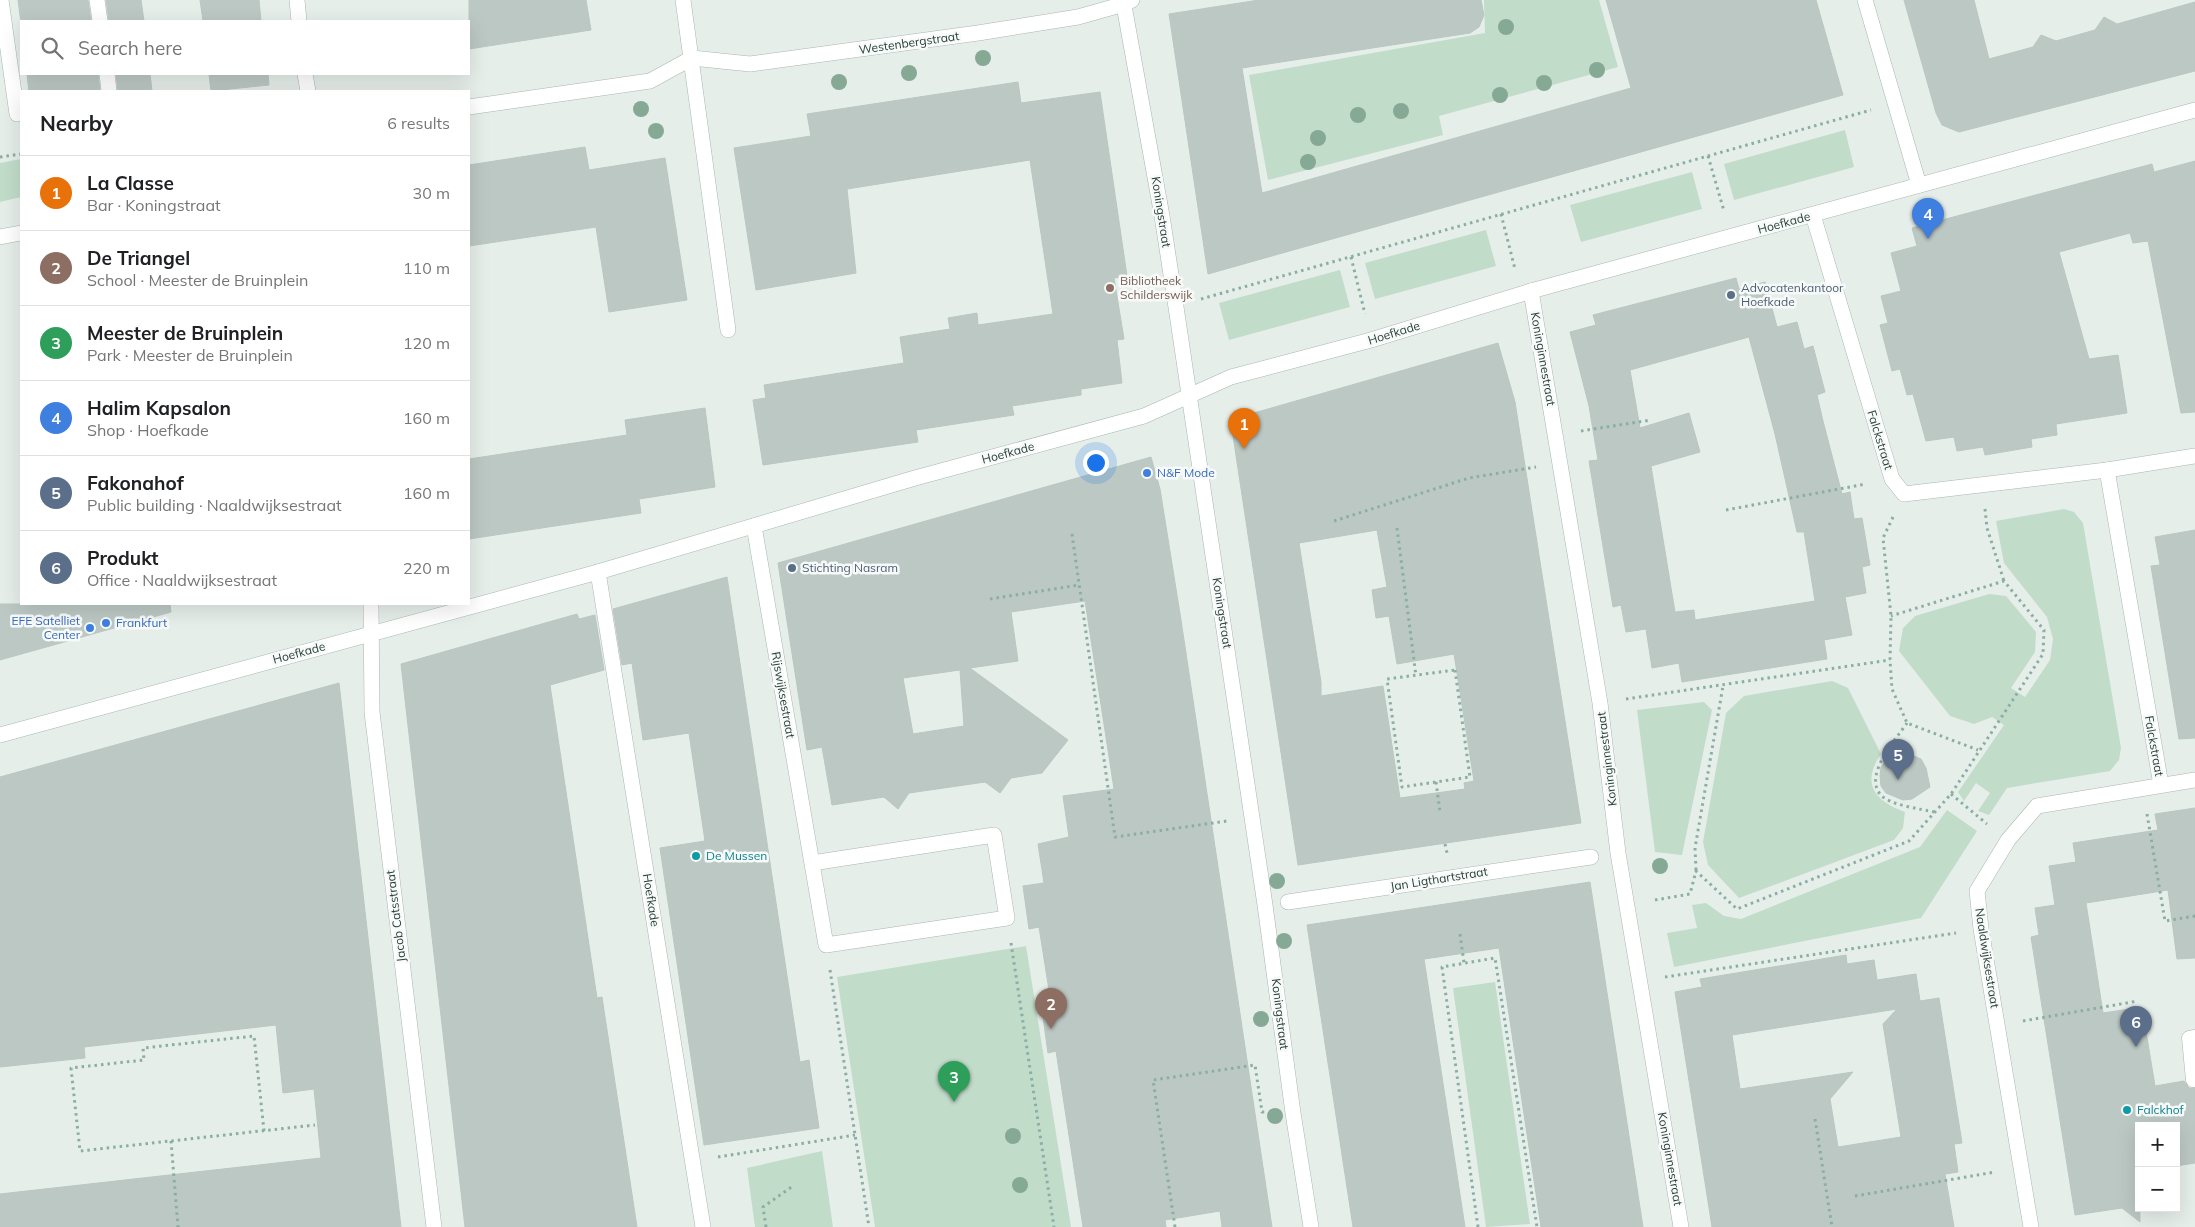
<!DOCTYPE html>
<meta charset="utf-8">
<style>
body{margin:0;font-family:Mulish,sans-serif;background:#f2f2f2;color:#202124}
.controls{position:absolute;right:15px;bottom:15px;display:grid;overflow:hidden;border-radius:0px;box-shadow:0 5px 20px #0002}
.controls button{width:45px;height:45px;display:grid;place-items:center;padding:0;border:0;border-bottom:1px solid #e0e0e0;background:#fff;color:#202124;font:25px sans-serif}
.you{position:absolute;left:1095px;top:462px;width:18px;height:18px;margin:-12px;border:4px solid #fff;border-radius:50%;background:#1a73e8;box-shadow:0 0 0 8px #1a73e833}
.badge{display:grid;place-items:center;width:32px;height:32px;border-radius:50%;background:#db2777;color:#fff;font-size:16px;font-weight:700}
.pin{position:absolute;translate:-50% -41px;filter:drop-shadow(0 1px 2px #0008)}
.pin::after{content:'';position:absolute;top:26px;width:18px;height:15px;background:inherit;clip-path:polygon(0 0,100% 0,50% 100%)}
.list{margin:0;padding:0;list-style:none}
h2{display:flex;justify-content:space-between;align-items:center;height:65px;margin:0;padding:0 20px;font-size:21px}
h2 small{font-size:16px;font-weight:400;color:#757577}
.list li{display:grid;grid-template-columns:32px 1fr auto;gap:15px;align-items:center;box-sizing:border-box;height:75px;padding:0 20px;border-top:1px solid #e0e0e0}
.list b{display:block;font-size:19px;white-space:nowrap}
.list p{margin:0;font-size:16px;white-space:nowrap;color:#757577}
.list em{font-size:16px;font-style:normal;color:#757577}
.icon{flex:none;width:28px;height:28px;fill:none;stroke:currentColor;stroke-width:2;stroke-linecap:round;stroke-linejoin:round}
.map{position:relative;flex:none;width:2195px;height:1227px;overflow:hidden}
.search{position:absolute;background:#fff;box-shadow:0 5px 20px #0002;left:20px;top:20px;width:450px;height:55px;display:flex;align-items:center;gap:12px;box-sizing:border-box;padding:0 18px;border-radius:0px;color:#757577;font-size:19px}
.panel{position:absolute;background:#fff;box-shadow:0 5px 20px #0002;left:20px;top:90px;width:450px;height:515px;border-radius:0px}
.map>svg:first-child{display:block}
</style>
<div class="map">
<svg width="2195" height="1227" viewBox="0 0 2195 1227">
<rect width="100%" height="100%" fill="#e6eeea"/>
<!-- green -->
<g fill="#c2dcca">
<polygon points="1484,0 1599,0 1618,67 1439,116 1443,135 1268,180 1249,75 1485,33"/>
<polygon points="1845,130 1854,167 1734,200 1724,164"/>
<polygon points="21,159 21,197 0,202 0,163"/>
<polygon points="1692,172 1702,209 1581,242 1570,205"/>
<polygon points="1486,230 1496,266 1375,299 1365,263"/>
<polygon points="1340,270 1350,307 1229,340 1219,303"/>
<polygon points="2064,509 2074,512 2083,523 2121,748 2119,760 2110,771 2007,788 1989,815 1978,811 1990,793 1976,783 1964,801 1958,792 2004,725 1992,717 1974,724 1950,716 1899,651 1903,628 1915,616 1989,594 2006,596 2036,632 2035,652 2011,688 2025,697 2050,660 2053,639 2047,617 2004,563 1996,521"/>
<path d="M1832,681L1848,688L1881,754C1861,783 1874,801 1905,812L1903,828L1894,840L1739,898L1708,865L1703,842L1726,713L1744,696Z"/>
<polygon points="1704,702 1712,710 1682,855 1655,852 1637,710"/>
<polygon points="1947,810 1977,831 1921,918 1674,967 1667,933 1697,928 1692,905 1706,903 1724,916 1741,919 1920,847"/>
<polygon points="1026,946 1071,1227 875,1227 837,977"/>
<polygon points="1495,982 1530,1224 1486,1227 1453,988"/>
<polygon points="822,1151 833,1227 755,1227 747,1168"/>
</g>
<!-- building -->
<g fill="#bcc8c4" stroke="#b9c7c1" fill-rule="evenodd">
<polygon points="18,0 88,0 91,21 21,21 21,23"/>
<polygon points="106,0 141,0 144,21 109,21"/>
<polygon points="200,0 259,0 261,21 203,21"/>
<polygon points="469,0 586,0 591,30 469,49"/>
<polygon points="1259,0 1481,0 1484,15 1479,27 1470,33 1242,68 1262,193 1631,88 1606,0 1816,0 1843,95 1208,274 1169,14"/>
<polygon points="1904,0 1974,0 1989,59 2033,47 2041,35 2056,41 2095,30 2104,17 2117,24 2195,2 2195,71 1959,132 1942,125 1936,113"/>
<polygon points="27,74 98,74 100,91 29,91"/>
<polygon points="116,74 150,74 152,91 118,91"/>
<polygon points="209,74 268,74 269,85 211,91"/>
<polygon points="1018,82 1021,103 1100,92 1127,276 1114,278 1124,339 1117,340 1122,383 1081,389 1081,395 1012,406 1014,415 916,430 918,442 763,465 753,400 766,398 764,385 904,363 900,337 950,329 948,318 977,313 978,325 1053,314 1030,160 847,189 856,273 756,290 734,148 811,136 807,114"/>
<polygon points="585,147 589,170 665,158 687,300 609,312 596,227 469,246 469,165"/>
<polygon points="2195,161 2195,412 2181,413 2148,241 2133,243 2130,233 2059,252 2089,359 2118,355 2127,413 2056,424 2057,435 2031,439 2032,447 1985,455 1983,447 1957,451 1954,437 1926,441 1913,394 1907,395 1900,369 1892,371 1880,325 1888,323 1881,296 1901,291 1891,253 1917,246 1912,228 2152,164 2154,172"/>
<path d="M1736,278L1739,289L1765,282L1777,327L1797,322L1804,349L1813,346L1825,392L1817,395L1823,421L1842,494L1850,492L1854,519L1862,518L1870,565L1862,567L1866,593L1845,597L1852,635L1824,640L1827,659L1682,682L1679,663L1652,668L1646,629L1626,632L1621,605L1613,607L1589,461L1598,460L1589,406L1570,332L1596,325L1593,315ZM1749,337L1775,434L1797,532H1804L1815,601L1695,620L1694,610L1675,612L1651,466L1700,452L1689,413L1640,428L1630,370Z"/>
<path d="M1498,343L1515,402L1581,823L1298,865L1232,429L1240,417ZM1377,530L1387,587L1372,590L1376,618L1389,616L1397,664L1454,654L1474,781L1464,783L1465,789L1400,798L1383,686L1321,696V682L1299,543Z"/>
<polygon points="705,408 715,487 639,499 641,513 469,539 469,459 627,435 625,420"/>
<path d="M1151,457L1160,489L1181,620L1272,1227H1222L1220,1211L1165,1220L1166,1227H1083L1056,1051L1048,1053L1042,1010L1052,1009L1039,927L1029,929L1023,886L1044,883L1038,844L1069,837L1063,796L1114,789L1085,601L1011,612L1018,661L970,668L1068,740L1042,773L1011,778L1000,793L985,782L909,793L898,809L884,797L832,805L822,747L807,750L778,563ZM960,670L964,726L913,734L903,678Z"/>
<polygon points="2195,530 2195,738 2179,739 2151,566 2160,565 2155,537"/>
<polygon points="727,577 800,1062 809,1060 819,1128 704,1145 660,848 705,841 689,733 643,740 632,663 622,665 613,609"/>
<polygon points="0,604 170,604 171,612 0,660"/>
<polygon points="577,614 579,619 595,615 604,670 550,685 597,998 602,997 637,1227 465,1227 401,664"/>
<polygon points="339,683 401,1227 0,1227 0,1194 321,1158 314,1089 283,1093 276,1025 84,1047 85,1058 0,1067 0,777"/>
<polygon points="1904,752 1921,759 1926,768 1930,787 1912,799 1903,800 1886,793 1881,786 1880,776 1881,767 1887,759"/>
<polygon points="2195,808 2195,958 2177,959 2168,890 2086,903 2103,1013 2142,1007 2155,1086 2184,1081 2189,1088 2195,1088 2195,1163 2176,1166 2176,1126 2139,1126 2140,1222 2122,1208 2075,1215 2031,937 2039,935 2035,908 2055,905 2049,866 2076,862 2073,843 2158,830 2155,814"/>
<polygon points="1590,882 1643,1227 1541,1227 1499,948 1424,959 1465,1227 1353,1227 1307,925"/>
<path d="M1846,955L1847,964L1874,960L1877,980L1916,974L1920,1001L1939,998L1962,1143L1954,1144L1958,1172L1945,1174L1954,1227H1712L1675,992L1702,987L1700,979ZM1897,1009L1883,1024L1901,1137L1838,1147L1830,1099L1853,1072L1740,1089L1732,1035Z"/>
</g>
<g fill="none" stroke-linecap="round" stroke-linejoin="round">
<defs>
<polyline id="lane" points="2193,1080 2189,1038 2195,1037"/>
<g id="street">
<polyline points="1,0 17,114"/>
<polyline points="97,0 100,21"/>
<polyline points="297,0 299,21"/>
<polyline points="683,0 728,330"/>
<polyline points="1123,0 1162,216 1176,307 1265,905 1293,1113 1311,1227"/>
<polyline points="1865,0 1919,185"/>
<polyline points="107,74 109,91"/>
<polyline points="305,74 308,91"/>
<polyline points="469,107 650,81 692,58 750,64 978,33 1078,17 1124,4 1132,0"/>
<polyline points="1813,215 1892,479 1904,494 2107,470 2195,456"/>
<polyline points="0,237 21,233"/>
<polyline points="1531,291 1600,703 1618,853 1681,1227"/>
<polyline points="2107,470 2161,785"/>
<polyline points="754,526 826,945 1007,918 994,835 812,863"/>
<polyline points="598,572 703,1227"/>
<polyline points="371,604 372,712 434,1227"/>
<polyline points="0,735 598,572 915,478 1144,416 1231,377 1371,340 1531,291 2195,110"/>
<polyline points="1288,902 1591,857"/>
<polyline points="2031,1227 1981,929 1977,891 2008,840 2037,806 2195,780"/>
</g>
</defs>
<!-- lane casing -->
<use href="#lane" stroke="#a9b6b1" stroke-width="15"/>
<!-- street casing -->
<use href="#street" stroke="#a9b6b1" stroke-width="16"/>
<!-- path -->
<g stroke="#8aaea4" stroke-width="3" stroke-dasharray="2.5 4" stroke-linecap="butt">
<polyline points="1708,156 1724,211"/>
<polyline points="0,157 21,154"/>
<polyline points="1501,214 1515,269"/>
<polyline points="1351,257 1365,314"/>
<polyline points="1201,299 1871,110"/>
<polyline points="1581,431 1651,420"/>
<polyline points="1985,509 1987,528 2004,581"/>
<polyline points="1726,510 1866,484"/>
<polyline points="1893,517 1883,538 1891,616 1890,660 1892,689 1907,723 1978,750"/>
<polyline points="1334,521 1469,478 1536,467"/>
<polyline points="1397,528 1416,676"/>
<polyline points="1072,534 1115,837 1227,821"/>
<polyline points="990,599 1079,585"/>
<polygon points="1455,670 1470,777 1402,787 1387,679"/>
<polyline points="1626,699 1890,660"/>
<path d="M1907,723C1896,739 1864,774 1880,794C1888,805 1921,809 1934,812"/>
<polyline points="1436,782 1440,812"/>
<polyline points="1951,794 1987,824"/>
<polyline points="2147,814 2165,921 2195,916"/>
<polyline points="1445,844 1447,853"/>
<polyline points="1696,870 1695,848 1723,686"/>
<polyline points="1655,900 1690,894 1696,871 1737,909 1909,841 1951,794 2043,654 2044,630 2004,581 1891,616"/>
<polyline points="1460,934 1464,963"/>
<polyline points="1011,943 1054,1227"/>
<polyline points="830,970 869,1227"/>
<polyline points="1665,977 1956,933"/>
<polyline points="2023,1021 2138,1001"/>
<polyline points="1815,1119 1832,1227"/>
<polyline points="264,1131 254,1036 143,1048 144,1060 71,1068 80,1151 315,1125"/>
<polyline points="171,1141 178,1227"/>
<polyline points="718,1157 855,1135"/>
<polyline points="1855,1196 1995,1172"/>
<polyline points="766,1227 763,1207 793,1186"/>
<polyline points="1175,1227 1153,1080 1255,1065 1262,1112 1266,1112"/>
<polyline points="1478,1227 1442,967 1495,958 1537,1227"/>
</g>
<!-- lane -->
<use href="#lane" stroke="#fff" stroke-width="14"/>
<!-- street -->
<use href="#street" stroke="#fff" stroke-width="15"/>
</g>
<!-- trees -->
<g fill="#85a994">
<circle cx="1506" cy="27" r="8"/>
<circle cx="983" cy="58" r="8"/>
<circle cx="1597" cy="70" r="8"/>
<circle cx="909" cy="73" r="8"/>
<circle cx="839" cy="82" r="8"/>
<circle cx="1544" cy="83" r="8"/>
<circle cx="1500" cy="95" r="8"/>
<circle cx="641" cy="109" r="8"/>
<circle cx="1401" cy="111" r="8"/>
<circle cx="1358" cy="115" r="8"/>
<circle cx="656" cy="131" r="8"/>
<circle cx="1318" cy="138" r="8"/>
<circle cx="1308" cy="162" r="8"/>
<circle cx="1660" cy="866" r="8"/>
<circle cx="1277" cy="881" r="8"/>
<circle cx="1284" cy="941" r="8"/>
<circle cx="1261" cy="1019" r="8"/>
<circle cx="1275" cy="1116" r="8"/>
<circle cx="1013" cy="1136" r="8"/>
<circle cx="1020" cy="1185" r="8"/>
</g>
<!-- markers -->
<circle fill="#8d6e63" stroke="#f7faf8" stroke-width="2" cx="1110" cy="288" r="5"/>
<g fill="#5c6f8a" stroke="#f7faf8" stroke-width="2">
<circle cx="1731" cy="295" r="5"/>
<circle cx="792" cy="568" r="5"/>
</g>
<g fill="#3f7fe0" stroke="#f7faf8" stroke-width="2">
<circle cx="1147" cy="473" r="5"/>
<circle cx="106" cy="623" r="5"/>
<circle cx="90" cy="628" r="5"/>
</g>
<g fill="#0f9aa8" stroke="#f7faf8" stroke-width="2">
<circle cx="696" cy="856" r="5"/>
<circle cx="2127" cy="1110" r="5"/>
</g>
<g text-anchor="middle" stroke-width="5" stroke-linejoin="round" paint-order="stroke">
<!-- street labels -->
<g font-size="12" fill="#273e38" stroke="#f7faf8">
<text transform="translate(909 43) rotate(-8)" y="4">Westenbergstraat</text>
<text transform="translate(1161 212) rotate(81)" y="4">Koningstraat</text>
<text transform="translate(1784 223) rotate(-15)" y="4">Hoefkade</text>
<text transform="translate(1394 333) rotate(-17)" y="4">Hoefkade</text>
<text transform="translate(1543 359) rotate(80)" y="4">Koninginnestraat</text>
<text transform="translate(1880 440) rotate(73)" y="4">Falckstraat</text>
<text transform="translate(1008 453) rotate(-15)" y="4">Hoefkade</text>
<text transform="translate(1222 613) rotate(81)" y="4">Koningstraat</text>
<text transform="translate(299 653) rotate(-15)" y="4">Hoefkade</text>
<text transform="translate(783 695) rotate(80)" y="4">Rijswijksestraat</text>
<text transform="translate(2154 746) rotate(80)" y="4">Falckstraat</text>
<text transform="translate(1607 759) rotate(-97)" y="4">Koninginnestraat</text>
<text transform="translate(1439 879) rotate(-9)" y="4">Jan Ligthartstraat</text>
<text transform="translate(651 900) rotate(81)" y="4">Hoefkade</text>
<text transform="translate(396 916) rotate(-97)" y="4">Jacob Catsstraat</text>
<text transform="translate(1987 958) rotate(81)" y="4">Naaldwijksestraat</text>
<text transform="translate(1280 1014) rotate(83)" y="4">Koningstraat</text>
<text transform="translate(1670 1159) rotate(80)" y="4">Koninginnestraat</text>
</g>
<!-- education labels -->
<g font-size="12" fill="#785e54" stroke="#f7faf8" text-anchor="start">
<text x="1120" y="285">Bibliotheek<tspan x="1120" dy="14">Schilderswijk</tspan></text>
</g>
<!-- service labels -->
<g font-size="12" fill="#4e5e75" stroke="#f7faf8" text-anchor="start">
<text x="1741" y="292">Advocatenkantoor<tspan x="1741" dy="14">Hoefkade</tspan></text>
<text x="802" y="572">Stichting Nasram</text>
</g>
<!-- shop labels -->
<g font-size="12" fill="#366cbe" stroke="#f7faf8" text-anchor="start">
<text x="1157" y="477">N&amp;F Mode</text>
<text x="80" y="625" text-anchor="end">EFE Satelliet<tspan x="80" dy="14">Center</tspan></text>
<text x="116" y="627">Frankfurt</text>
</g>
<!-- culture labels -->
<g font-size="12" fill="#0d838f" stroke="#f7faf8" text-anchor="start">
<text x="706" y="860">De Mussen</text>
<text x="2137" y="1114">Falckhof</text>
</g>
</g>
</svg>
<div class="controls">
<button>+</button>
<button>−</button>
</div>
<div class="you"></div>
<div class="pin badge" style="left:1244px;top:449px;background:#e8710a">1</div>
<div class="pin badge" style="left:1051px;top:1029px;background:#8d6e63">2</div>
<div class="pin badge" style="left:954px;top:1102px;background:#2e9e5b">3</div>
<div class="pin badge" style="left:1928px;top:239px;background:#3f7fe0">4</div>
<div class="pin badge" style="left:1898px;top:780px;background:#5c6f8a">5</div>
<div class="pin badge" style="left:2136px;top:1047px;background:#5c6f8a">6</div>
<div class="search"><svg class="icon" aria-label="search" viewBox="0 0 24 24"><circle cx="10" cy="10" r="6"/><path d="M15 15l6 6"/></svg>Search here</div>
<section class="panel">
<h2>Nearby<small>6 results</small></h2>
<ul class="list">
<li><span class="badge" style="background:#e8710a">1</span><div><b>La Classe</b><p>Bar · Koningstraat</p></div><em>30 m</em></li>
<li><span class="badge" style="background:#8d6e63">2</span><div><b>De Triangel</b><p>School · Meester de Bruinplein</p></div><em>110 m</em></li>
<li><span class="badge" style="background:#2e9e5b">3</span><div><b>Meester de Bruinplein</b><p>Park · Meester de Bruinplein</p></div><em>120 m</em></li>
<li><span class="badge" style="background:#3f7fe0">4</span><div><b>Halim Kapsalon</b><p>Shop · Hoefkade</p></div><em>160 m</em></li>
<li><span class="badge" style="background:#5c6f8a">5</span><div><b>Fakonahof</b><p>Public building · Naaldwijksestraat</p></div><em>160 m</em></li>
<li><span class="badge" style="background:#5c6f8a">6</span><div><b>Produkt</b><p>Office · Naaldwijksestraat</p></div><em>220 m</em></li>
</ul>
</section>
</div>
